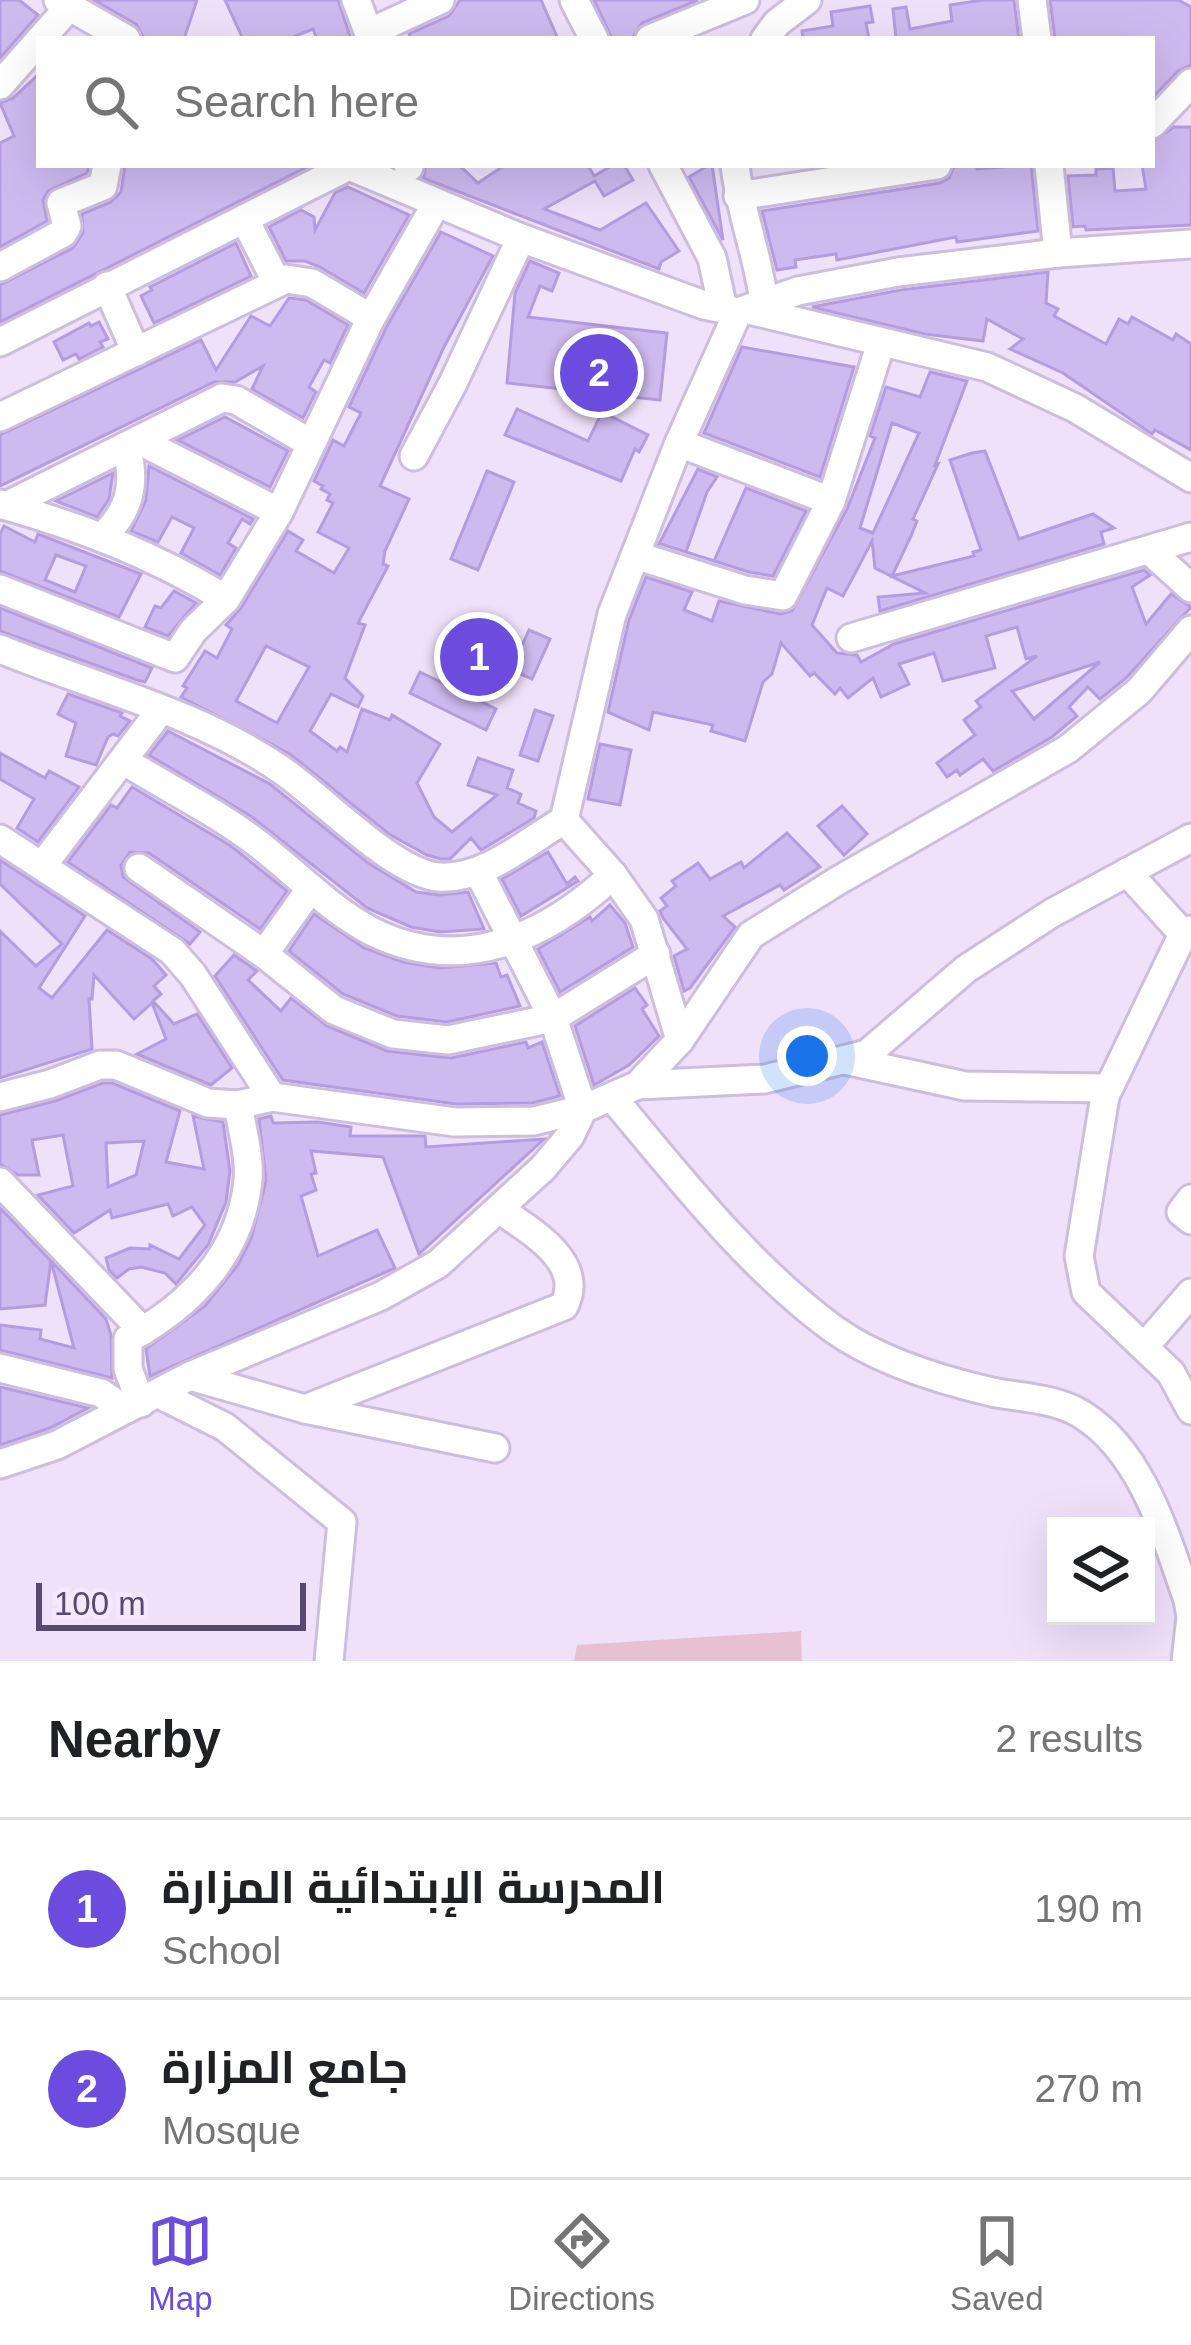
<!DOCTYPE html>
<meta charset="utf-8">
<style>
body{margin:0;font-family:Arial,Cairo,sans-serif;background:#f2f2f2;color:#202124}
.controls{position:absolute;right:36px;bottom:36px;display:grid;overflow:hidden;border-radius:0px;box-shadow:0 12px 48px #0002}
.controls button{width:108px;height:108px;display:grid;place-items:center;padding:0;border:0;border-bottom:3px solid #e0e0e0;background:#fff;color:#202124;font:60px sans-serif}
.scale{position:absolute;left:36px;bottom:30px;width:270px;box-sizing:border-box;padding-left:12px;border:6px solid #574a70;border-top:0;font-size:33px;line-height:42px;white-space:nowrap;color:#574a70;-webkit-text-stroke:9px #f5e7fe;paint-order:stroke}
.you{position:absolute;left:807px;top:1056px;width:42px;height:42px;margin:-30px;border:9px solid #fff;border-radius:50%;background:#1a73e8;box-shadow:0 0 0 18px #1a73e833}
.badge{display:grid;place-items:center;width:78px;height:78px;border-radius:50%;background:#6b4cdf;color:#fff;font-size:39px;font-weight:700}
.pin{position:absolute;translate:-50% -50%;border:6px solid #fff;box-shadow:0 3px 12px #0006}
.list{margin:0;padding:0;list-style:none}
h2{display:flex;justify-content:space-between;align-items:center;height:156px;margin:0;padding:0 48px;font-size:51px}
h2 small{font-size:39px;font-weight:400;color:#757577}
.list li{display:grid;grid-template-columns:78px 1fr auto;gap:36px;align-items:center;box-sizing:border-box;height:180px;padding:0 48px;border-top:3px solid #e0e0e0}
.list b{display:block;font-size:45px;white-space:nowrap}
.list p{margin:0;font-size:39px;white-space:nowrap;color:#757577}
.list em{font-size:39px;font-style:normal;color:#757577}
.icon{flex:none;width:66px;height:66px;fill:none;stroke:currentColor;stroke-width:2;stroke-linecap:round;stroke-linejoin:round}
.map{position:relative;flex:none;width:1191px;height:1661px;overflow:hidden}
.search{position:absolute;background:#fff;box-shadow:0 12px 48px #0002;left:36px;right:36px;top:36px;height:132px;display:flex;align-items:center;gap:30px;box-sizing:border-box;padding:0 42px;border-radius:0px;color:#757577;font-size:45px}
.sheet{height:516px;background:#fff}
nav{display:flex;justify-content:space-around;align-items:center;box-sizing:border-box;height:168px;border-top:3px solid #e0e0e0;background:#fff;font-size:33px;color:#757577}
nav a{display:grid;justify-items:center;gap:6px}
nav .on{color:#6b4cdf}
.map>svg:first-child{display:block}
</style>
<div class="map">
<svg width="1191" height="1661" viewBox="0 0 1191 1661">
<rect width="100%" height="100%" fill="#f0e1fb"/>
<!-- green -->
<polygon fill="#e7c1d1" points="801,1631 802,1661 574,1661 577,1645"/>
<!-- building -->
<g fill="#cebaef" stroke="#b59ce0" stroke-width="3" fill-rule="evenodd">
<polygon points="0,0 19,0 38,15 0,58"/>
<polygon points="94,0 197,0 184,39 144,39 136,24"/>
<polygon points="225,0 338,0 351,39 317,39 313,29 288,39 243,39"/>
<polygon points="460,0 541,0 558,39 411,39 409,34 449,16"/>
<polygon points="594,0 698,0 642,23 632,39 612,39"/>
<polygon points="983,0 1014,0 1019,39 896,39 893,9 906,7 910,29 952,21 950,5"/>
<polygon points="1050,0 1178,0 1191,7 1191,65 1178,71 1152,98 1152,39 1055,39"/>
<polygon points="870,6 873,22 866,23 869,39 803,39 802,31 833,26 831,12"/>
<polygon points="39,74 39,165 89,165 87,173 48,191 43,200 47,221 0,247 0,143 14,136 0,103 13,98"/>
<polygon points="1174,127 1191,127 1191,225 1086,230 1085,226 1073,227 1068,176 1096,175 1096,169 1113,168 1115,191 1146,189 1142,165 1152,165 1152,142"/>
<polygon points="125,165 309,166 0,322 0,285 73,248 83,233 82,214 111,202 121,192"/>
<polygon points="426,165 459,165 478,183 505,165 588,165 594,176 613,165 624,165 633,180 604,196 595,181 544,209 600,230 646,203 679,251 661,262 659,269 423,178"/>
<polygon points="709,165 712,165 723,240 689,177"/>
<polygon points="976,165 977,169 1031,165 1038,231 957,242 956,237 837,260 836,254 795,260 796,267 777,270 762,211 940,183 949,178 954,167"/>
<polygon points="348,187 409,215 364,293 320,267 305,261 286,261 269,227 301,210 314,217 315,230 335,193"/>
<path d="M441,232L493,256L444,347L380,486L409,499L385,551L383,564L388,566L358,623L365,625L345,678L363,696L358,707L331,694L310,731L337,751L340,747L347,752L362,709L390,720L392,715L440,744L417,783L434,817L452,832L497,795L468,785L478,758L513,770L507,788L521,794L518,803L536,811L534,818L481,850L471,838L450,859H441L427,855L389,834L290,754L181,697L187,688L183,686L205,651L217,658L232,629L226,625L241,608L288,531L303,540L296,551L334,573L349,548L318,532L333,503L327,500L330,494L321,489L323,486L314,481L333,440L344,446L361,413L349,407L387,326ZM266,646L309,667L277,723L236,701Z"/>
<polygon points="236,243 251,276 154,323 141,296 152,290 150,287"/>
<polygon points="530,261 559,273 552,291 540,286 528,317 667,333 660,400 507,383 515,293"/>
<polygon points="1048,272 1046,303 1058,309 1054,316 1106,344 1119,319 1128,324 1132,317 1173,340 1176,334 1191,344 1191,450 1155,430 1152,434 1063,373 1010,349 1023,339 987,319 983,341 925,334 812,307 901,290"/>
<polygon points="289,298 306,300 348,325 330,363 324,360 309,387 316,392 303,418 252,389 263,366 235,382 214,382 0,486 0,435 201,340 216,370 251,316 270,326"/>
<polygon points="99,322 108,339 100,342 103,347 79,359 76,354 63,360 54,342 89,323 91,326"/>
<polygon points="742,347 854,367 820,477 704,433"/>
<path d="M930,372L967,381L935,465L938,464L913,519L917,521L911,536L892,576L974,556L973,552L981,550L950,460L972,453L985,451L1019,539L1093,514L1114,528L1101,532L1104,544L880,611L878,597L925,593L875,568L872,541L843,596L827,588L812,625L837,653L857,655L861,662L894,644L1144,570L1150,575L1132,587L1146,624L1171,594L1191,607L1126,678L1100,699L1088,687L1069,707L1077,716L1052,737L993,771L983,759L960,775L957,770L947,777L937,763L975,735L964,720L981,707L976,701L1037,656L1026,659L1017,627L986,636L995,668L943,681L934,653L899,664L909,684L881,697L873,678L848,698L840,688L835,694L814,673L810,676L781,643L772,674L763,682L745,741L711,731L713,725L653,712L649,730L608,712L629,620L646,577L692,592L684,610L712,621L719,601L780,614L792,611L847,509L875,438L870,436L886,387L920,397ZM892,423L919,433L873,533L860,528ZM1100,662L1034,719L1012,691Z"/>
<polygon points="517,409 588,441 602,412 648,435 639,452 635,449 621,481 505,435"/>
<polygon points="225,417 288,451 270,487 178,440"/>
<polygon points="149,466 253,519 250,524 242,519 228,543 236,548 220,575 181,553 194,528 172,517 158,542 131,531 146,500"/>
<polygon points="698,469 717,477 707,492 686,552 714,561 746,488 806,511 773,576 749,572 661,544 659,544"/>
<polygon points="487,471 514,482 478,570 451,559"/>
<polygon points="113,473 109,499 97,517 56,501"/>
<path d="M4,526L35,542L38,534L141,574L119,617L0,571V534ZM56,555L86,566L75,592L45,580Z"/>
<polygon points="174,591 196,603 168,636 145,627 155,606 161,608"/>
<polygon points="0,608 152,668 145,682 137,680 0,631"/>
<polygon points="529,630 550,639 532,679 511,670"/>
<polygon points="420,672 496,709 486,730 410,693"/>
<polygon points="68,694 122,713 120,716 130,721 118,736 113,734 108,737 96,765 66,756 76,723 58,714"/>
<polygon points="535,710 553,716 538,761 520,755"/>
<polygon points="168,731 270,784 368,863 416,892 440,895 468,892 484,929 440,932 411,927 367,908 252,817 149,755"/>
<polygon points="600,744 631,750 620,805 588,799"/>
<polygon points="0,753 45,778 49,771 79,787 38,842 17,828 34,799 0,779"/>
<polygon points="132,787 231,846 287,891 260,929 149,853 130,852 121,865 123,877 200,932 190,944 68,862 111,805 117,808"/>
<polygon points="842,806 867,834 844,855 818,826"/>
<polygon points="787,833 820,867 784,890 780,885 723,916 735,927 690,988 684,991 674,956 687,949 663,918 660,911 667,906 661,898 676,886 672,881 698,863 710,879 741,862 744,868"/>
<polygon points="548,852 567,884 575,877 578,881 521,916 502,879"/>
<polygon points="0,860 85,916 39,988 52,998 107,930 152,959 166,975 154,986 161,994 153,1001 174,1024 197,1014 232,1068 211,1085 137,1054 166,1039 152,1003 134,1019 94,975 92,999 89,999 92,1049 0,1078 0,931 36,966 62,944 0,884"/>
<polygon points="610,905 625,923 633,947 560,992 538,949 590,917 592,921"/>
<polygon points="314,914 364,948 403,962 439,968 496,963 501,977 507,975 520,1006 447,1022 397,1016 343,994 289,951"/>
<polygon points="234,955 257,971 248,980 281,1011 291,998 327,1026 387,1051 451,1058 526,1042 528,1048 542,1042 560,1096 532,1103 456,1104 283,1080 215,976"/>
<polygon points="635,988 647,1005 642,1009 659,1036 629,1065 594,1085 575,1026"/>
<path d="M103,1083H112L180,1111L166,1162L204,1169L193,1116L223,1122L230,1171L226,1202L208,1245L176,1284L165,1273L141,1267L129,1269L117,1278L109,1270L106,1258L130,1248L150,1249V1245L179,1259L205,1225L192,1207L173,1216L168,1204L112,1218L110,1210L74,1233L38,1195L73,1186L63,1135L32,1140L39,1175H18L0,1164V1115L55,1101ZM144,1141L136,1175L108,1187L106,1143Z"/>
<polygon points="271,1116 273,1123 318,1122 351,1127 350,1136 425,1136 426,1147 544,1139 419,1254 383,1157 311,1151 316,1173 311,1174 316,1190 301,1196 318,1256 377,1230 395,1268 150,1376 146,1349 205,1306 238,1265 251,1239 266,1181 259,1119"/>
<polygon points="0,1208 51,1261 45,1305 0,1309"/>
<polygon points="51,1261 106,1319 111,1335 112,1378 0,1350 0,1325 41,1330 40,1339 74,1348"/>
<polygon points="0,1387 88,1408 50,1428 0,1445"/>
</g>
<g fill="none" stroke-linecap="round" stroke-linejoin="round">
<defs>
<g id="minor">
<polyline points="58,0 126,39"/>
<polyline points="356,0 371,39"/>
<polyline points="574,0 594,39"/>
<polyline points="1032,0 1037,39"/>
<polyline points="369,33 440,0"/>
<polyline points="650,39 745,0"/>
<polyline points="765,39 777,23 807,0"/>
<polyline points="0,85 69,7"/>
<polyline points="1152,124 1191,83"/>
<polyline points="347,165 521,238 704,305 738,312 798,291 898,272 1058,253 1191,244"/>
<polyline points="408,165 409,167"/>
<polyline points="663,165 712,258 723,309"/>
<path d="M735,165C740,212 758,255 764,302"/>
<polyline points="1049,165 1058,253"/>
<polyline points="738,196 937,165"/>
<polyline points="245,220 277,283"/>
<polyline points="0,267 63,233 67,226 61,203 103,186 107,165"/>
<polyline points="107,286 136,352"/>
<polyline points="749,310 987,367 1075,408 1191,478"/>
<polyline points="0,342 349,166"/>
<polyline points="0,417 286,279 312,283 371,318"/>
<polyline points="138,440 279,512"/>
<polyline points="679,443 831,501"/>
<polyline points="414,456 453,383 521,238"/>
<path d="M0,504C81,527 154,555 226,599"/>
<polyline points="6,506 222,398 236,400 310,443"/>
<path d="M103,536C131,510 136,482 126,446"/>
<polyline points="1149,550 1191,588"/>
<polyline points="638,556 745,590 783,596 831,501 881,343"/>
<polyline points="0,589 175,658 193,631 226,599 279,512 371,318 436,204"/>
<polyline points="851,638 1191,537"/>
<path d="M0,649C93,687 197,712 280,769C321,796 392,873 439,877C484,880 527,842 564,820L612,614L679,443L738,312"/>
<path d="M124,761C168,788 216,812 257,843C295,872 330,910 373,932C463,976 546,937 613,875"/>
<polyline points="564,820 613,875 644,919 680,1040"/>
<polyline points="0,839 172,951 193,975 272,1097"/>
<polyline points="42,866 160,711"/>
<polyline points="139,868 264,954 334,1010 393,1034 448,1040 553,1018 656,954"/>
<polyline points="1127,872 1183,934"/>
<polyline points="1191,930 1183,934 1105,1096 1079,1256 1086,1292 1171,1373 1191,1410"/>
<polyline points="264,954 311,888"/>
<polyline points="845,1060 965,1086 1107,1088"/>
<polyline points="638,1085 765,1079 867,1054 966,969 1052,913 1191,838"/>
<polyline points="0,1097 50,1084 100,1065 116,1065 208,1103 238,1105 272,1097 455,1122 534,1121 583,1109 553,1018 478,871"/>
<path d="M612,1097C679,1177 747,1265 832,1328C876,1360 940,1380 992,1392C1021,1398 1055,1398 1081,1414C1142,1451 1166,1537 1188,1600L1191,1617L1186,1661"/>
<polyline points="0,1182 143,1331"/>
<polyline points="1191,1199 1181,1212 1191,1220"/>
<polyline points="1145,1346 1191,1293"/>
<polyline points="0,1368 101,1393 125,1409"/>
<polyline points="190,1376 305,1409 495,1448"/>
<polyline points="161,1395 225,1427 342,1522 329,1661"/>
<path d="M141,1403L128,1369V1339C190,1306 241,1254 248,1180C250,1157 242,1129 238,1105"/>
<path d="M305,1409L564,1306C586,1261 530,1231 500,1210"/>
<polyline points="0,1464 57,1445 190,1376 381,1296 438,1264 543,1168 570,1136 583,1109 638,1085 680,1040 751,935 839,880 1068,749 1139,691 1191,630"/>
</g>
</defs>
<!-- minor casing -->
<use href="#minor" stroke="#cdbede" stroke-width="33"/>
<!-- minor -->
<use href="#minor" stroke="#fff" stroke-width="27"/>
</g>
</svg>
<div class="controls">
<button><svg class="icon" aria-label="layers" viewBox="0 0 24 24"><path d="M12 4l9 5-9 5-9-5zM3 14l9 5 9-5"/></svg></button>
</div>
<div class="scale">100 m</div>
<div class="you"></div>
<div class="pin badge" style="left:479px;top:657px">1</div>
<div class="pin badge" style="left:599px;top:373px">2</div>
<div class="search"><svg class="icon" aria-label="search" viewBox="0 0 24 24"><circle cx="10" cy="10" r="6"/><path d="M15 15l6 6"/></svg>Search here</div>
</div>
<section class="sheet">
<h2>Nearby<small>2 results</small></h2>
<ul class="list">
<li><span class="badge">1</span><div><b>المدرسة الإبتدائية المزارة</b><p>School</p></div><em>190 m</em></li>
<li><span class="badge">2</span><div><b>جامع المزارة</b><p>Mosque</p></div><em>270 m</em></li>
</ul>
</section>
<nav>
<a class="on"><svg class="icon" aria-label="map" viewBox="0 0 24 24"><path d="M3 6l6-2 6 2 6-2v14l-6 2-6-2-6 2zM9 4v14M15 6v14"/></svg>Map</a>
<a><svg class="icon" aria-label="directions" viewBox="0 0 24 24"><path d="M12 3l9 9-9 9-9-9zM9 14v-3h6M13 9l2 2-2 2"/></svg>Directions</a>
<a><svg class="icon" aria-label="saved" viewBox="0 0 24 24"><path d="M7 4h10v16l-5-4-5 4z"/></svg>Saved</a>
</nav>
